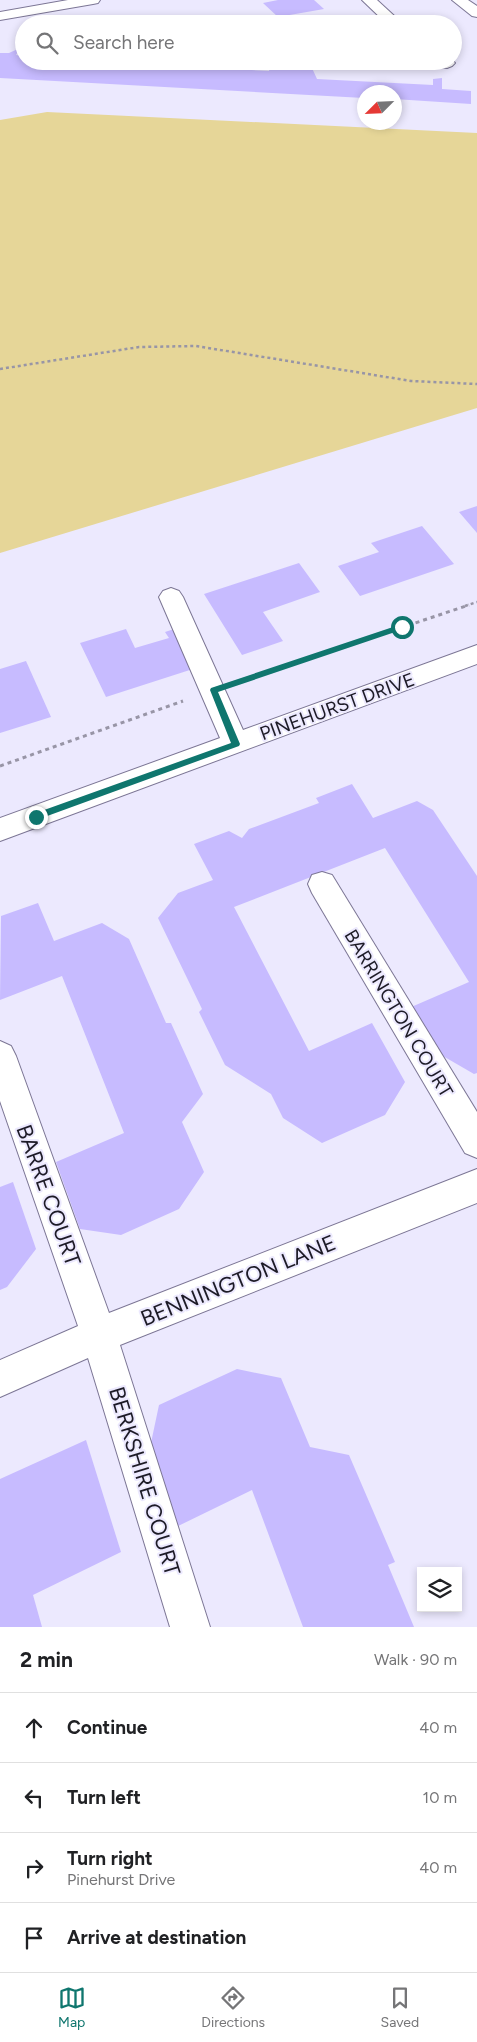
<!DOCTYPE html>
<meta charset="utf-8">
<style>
body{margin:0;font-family:Figtree,sans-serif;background:#f6f6f6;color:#202124}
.controls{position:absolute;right:15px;bottom:15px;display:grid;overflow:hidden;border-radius:0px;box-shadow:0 2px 8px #0003}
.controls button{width:45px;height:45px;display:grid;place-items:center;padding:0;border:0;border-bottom:1px solid #e0e0e0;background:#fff;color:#202124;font:25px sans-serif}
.compass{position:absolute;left:357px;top:85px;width:45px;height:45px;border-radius:50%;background:#fff;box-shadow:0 2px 8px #0003;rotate:246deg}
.stop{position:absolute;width:15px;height:15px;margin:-11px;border:4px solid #0f766e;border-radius:50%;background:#fff}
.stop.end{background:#0f766e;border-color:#fff;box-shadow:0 1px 5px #0008}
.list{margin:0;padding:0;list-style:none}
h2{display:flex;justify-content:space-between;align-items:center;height:65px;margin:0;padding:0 20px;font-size:21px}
h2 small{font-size:16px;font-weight:400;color:#757577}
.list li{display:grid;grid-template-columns:32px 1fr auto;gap:15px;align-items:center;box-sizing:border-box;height:70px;padding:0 20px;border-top:1px solid #e0e0e0}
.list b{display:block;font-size:19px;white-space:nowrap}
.list p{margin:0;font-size:16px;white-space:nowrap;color:#757577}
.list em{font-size:16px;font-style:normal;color:#757577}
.icon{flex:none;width:28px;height:28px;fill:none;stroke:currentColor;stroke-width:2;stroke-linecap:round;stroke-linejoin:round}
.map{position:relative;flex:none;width:477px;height:1627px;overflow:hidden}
.search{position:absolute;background:#fff;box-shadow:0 2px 8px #0003;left:15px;right:15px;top:15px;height:55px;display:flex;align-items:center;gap:12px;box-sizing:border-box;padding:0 18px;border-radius:28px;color:#757577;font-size:19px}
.sheet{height:345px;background:#fff}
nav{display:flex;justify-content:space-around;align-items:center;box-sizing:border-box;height:70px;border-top:1px solid #e0e0e0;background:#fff;font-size:14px;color:#757577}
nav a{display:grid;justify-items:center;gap:2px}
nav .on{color:#0f766e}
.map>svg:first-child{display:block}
</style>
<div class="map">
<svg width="477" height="1627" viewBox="0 0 477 1627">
<rect width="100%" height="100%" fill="#ece9fe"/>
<!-- green -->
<polygon fill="#e6d698" points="47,112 477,133 477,408 0,553 0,120"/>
<!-- building -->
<g fill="#c7bbff">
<polygon points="278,0 314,0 324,9 278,17 263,3"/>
<polygon points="20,48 16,55 24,56 24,61 179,61 177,66 269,71 270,65 290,63 313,66 312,68 317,79 433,85 433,79 442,78 442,89 471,91 471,104 394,99 394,92 364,92 364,98 0,78 0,53 9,53"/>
<polygon points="477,506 477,533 459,512"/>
<polygon points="422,526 454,564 360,596 338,566 379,552 371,543"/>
<polygon points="299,563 320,592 263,612 283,641 242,655 204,594"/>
<polygon points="126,629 135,648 169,638 165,632 174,629 196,668 106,697 80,643"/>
<polygon points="26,661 51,717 0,733 0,669"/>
<polygon points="352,784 373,818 417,801 433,810 477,876 477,1073 474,1074 436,1052 409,1008 469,982 385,848 234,907 309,1051 372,1023 405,1082 385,1115 322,1143 283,1118 271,1094 225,1065 199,1012 202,1009 158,918 178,893 213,880 194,844 229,831 242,838 249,829 319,803 316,798"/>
<polygon points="38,903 54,941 102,923 129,939 166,1023 171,1023 203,1094 182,1122 204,1172 179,1209 121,1235 80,1229 56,1162 124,1133 62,976 0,1000 1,916"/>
<polygon points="13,1182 36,1249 7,1287 0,1290 0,1187"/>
<polygon points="237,1369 281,1378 310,1447 349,1455 395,1562 388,1565 414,1627 303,1627 252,1490 172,1529 148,1457 159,1405"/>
<polygon points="86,1440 121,1552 33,1595 42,1627 0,1627 0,1479"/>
</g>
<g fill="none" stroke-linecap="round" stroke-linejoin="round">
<defs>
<g id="minor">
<polygon points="68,0 100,0 98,3 93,4 0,20 0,12"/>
<polygon points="362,0 377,0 403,24 387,24"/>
<polygon points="422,61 453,61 455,63 452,66 447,68 424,64"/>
<polygon points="171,588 179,591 183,597 243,730 477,645 477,664 0,841 0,818 220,738 159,597 163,591"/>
<polygon points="322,872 332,875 477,1112 477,1158 465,1153 312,893 308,884 312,875"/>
<polygon points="0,1041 11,1046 16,1056 109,1313 477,1169 477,1203 120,1345 210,1627 170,1627 88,1358 0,1397 0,1360 78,1326 0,1101"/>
</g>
<polygon id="major" points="452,0 468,0 477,6 477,17 472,16"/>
</defs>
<!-- minor casing -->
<use href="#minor" stroke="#7c7695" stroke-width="2"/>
<!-- major casing -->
<use href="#major" stroke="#7c7695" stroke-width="2"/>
<!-- path-far1 -->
<g stroke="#9895a6" stroke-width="2.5" stroke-dasharray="3 3" stroke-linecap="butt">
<polyline points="0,369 139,347 196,346 411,381 477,384"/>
<polyline points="465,606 477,602"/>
</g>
<!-- path -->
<g stroke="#9895a6" stroke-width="3" stroke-dasharray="4 4" stroke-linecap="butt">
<polyline points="241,681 469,605"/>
<polyline points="0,766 183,701"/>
</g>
<!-- minor -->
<use href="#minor" fill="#fff" fill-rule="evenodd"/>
<!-- major -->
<use href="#major" fill="#fff" fill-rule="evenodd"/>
</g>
<!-- route -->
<polygon fill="#0f766e" points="402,624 405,627 404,629 218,692 240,744 239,746 39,819 33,819 33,814 231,743 210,690 211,688"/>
<g text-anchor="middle" stroke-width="4" stroke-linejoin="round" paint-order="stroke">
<!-- street labels -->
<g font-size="19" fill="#1d1b27" stroke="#ece9fe">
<text transform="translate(337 706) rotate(-20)" y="7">PINEHURST DRIVE</text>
<text transform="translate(399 1013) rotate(59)" y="7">BARRINGTON COURT</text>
</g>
<!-- near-street labels -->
<g font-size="22" fill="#1d1b27" stroke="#ece9fe">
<text transform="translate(49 1195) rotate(70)" y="8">BARRE COURT</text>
<text transform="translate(238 1280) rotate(-22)" y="8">BENNINGTON LANE</text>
<text transform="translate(145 1481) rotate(73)" y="8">BERKSHIRE COURT</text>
</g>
</g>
</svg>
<div class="controls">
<button><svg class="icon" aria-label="layers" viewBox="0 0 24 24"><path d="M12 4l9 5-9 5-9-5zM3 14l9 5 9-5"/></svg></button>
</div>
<svg class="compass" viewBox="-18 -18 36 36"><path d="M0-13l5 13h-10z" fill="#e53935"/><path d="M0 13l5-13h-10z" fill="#757577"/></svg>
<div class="stop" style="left:402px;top:627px"></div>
<div class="stop end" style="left:36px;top:817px"></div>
<div class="search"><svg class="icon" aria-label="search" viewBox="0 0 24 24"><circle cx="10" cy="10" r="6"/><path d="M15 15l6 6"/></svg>Search here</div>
</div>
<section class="sheet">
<h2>2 min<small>Walk · 90 m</small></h2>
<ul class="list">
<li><svg class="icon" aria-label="ahead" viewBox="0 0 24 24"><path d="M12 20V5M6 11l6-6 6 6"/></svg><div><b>Continue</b></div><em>40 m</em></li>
<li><svg class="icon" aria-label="left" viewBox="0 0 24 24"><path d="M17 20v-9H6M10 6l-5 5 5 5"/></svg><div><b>Turn left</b></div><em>10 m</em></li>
<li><svg class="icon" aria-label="right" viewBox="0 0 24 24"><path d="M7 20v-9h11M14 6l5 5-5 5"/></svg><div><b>Turn right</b><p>Pinehurst Drive</p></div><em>40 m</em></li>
<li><svg class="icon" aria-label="arrive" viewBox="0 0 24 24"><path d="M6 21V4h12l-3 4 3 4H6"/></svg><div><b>Arrive at destination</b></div></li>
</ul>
</section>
<nav>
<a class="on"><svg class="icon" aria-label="map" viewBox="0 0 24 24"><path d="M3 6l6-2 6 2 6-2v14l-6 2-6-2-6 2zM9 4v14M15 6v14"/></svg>Map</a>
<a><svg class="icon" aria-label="directions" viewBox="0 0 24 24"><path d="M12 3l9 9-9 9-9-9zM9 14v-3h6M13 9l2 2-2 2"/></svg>Directions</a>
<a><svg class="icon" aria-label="saved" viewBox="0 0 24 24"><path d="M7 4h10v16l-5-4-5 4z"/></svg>Saved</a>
</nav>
